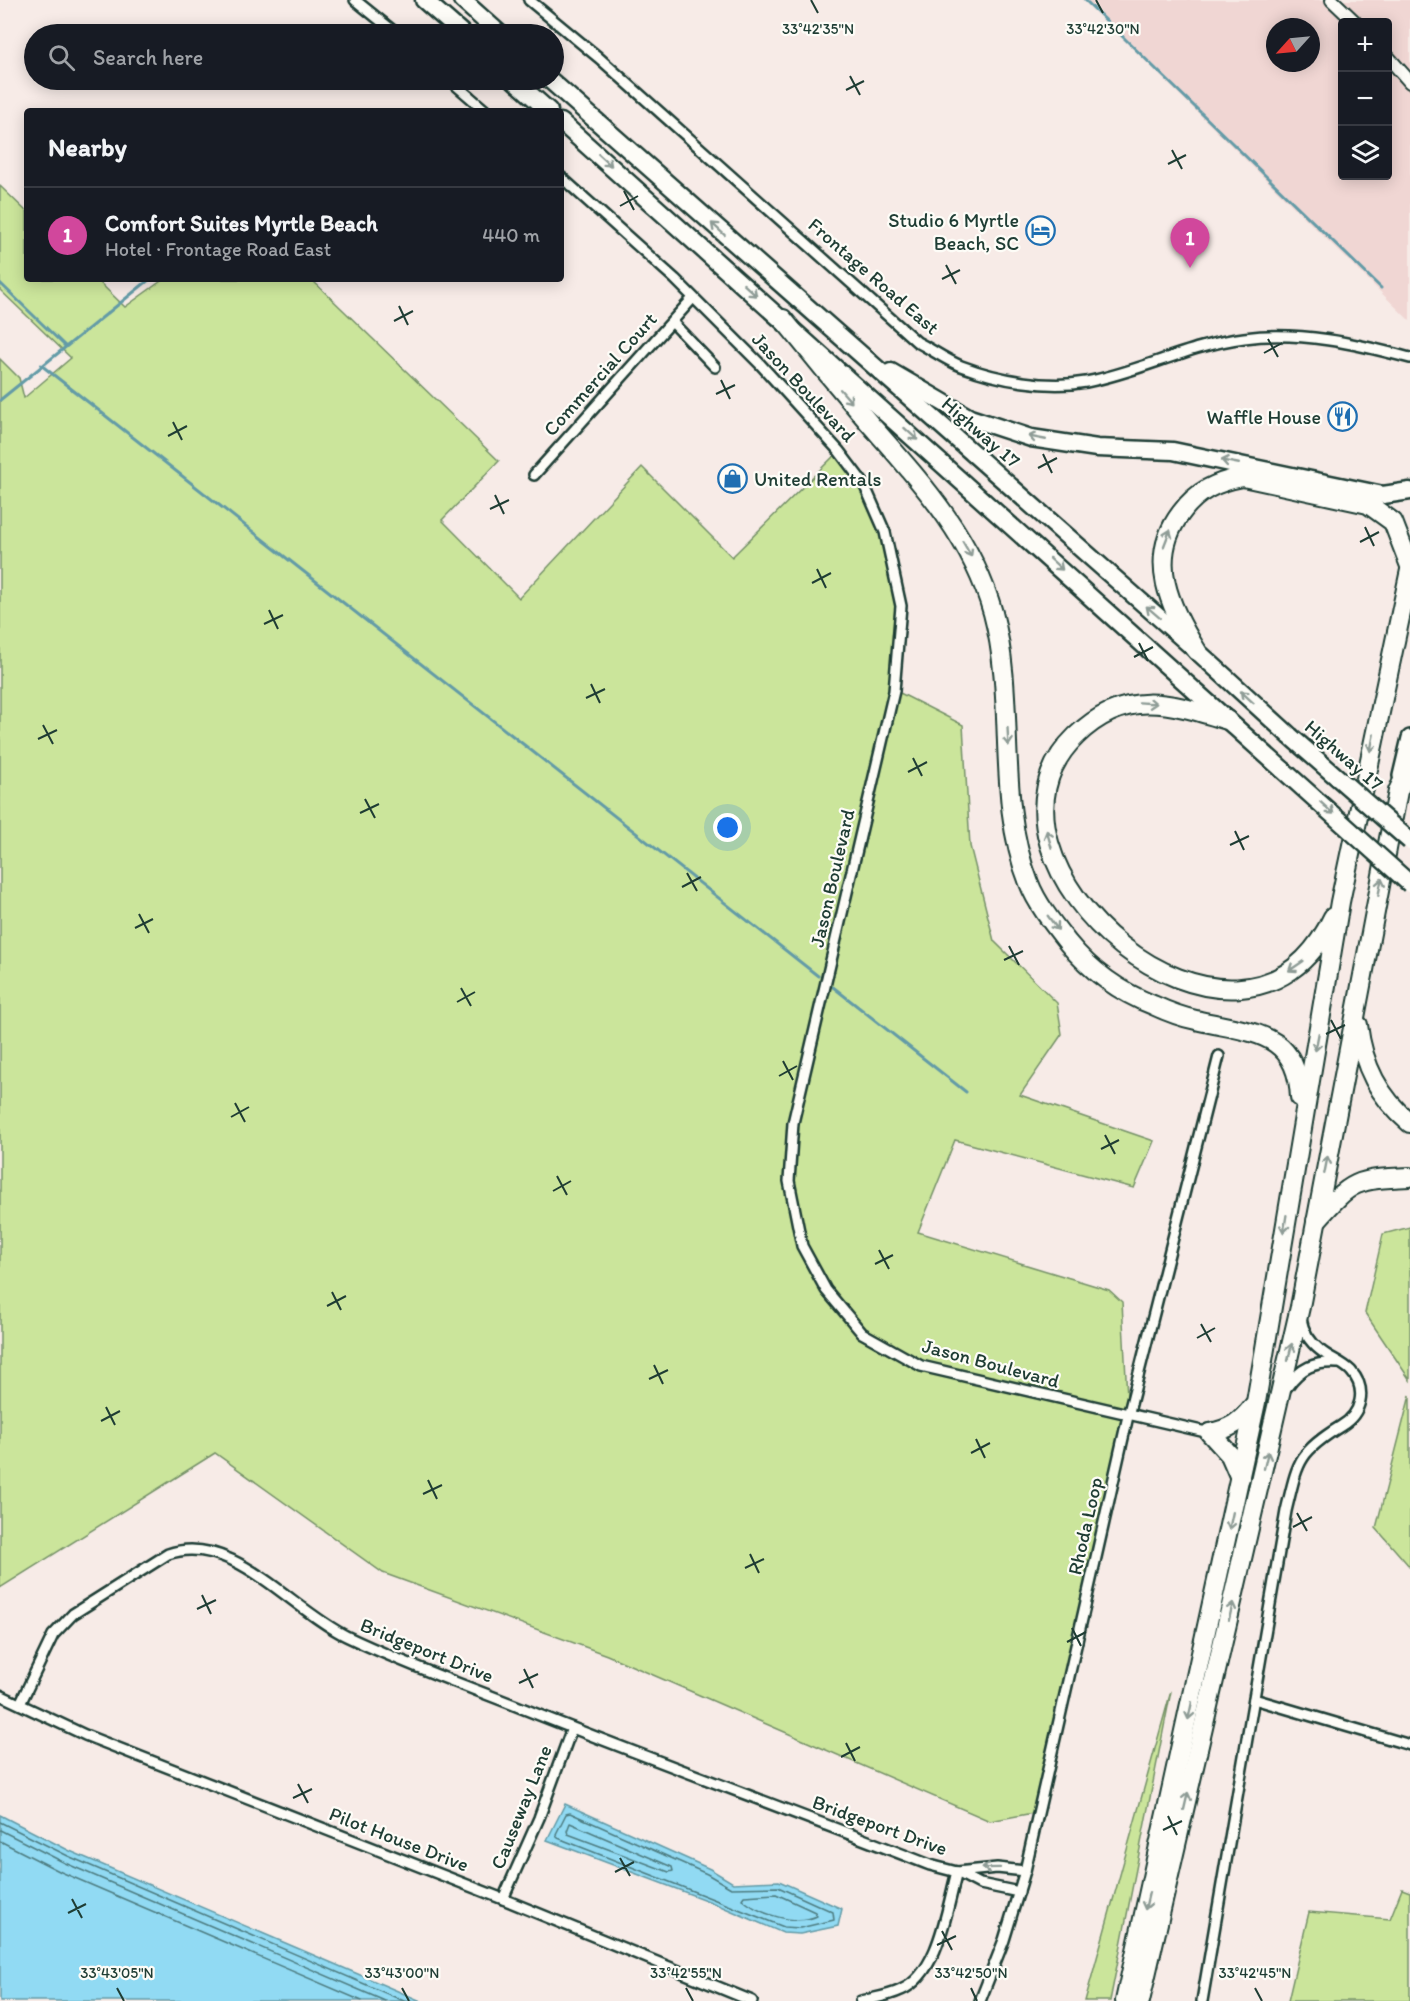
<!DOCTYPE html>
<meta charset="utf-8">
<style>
body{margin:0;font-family:Itim,sans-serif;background:#20242c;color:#f1f3f6}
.controls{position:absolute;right:18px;top:18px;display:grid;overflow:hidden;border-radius:6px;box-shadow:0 3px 15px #0003}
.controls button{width:54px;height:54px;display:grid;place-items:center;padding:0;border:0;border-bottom:2px solid #363941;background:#171b24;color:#f1f3f6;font:30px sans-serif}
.compass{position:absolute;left:1266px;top:18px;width:54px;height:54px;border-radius:50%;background:#171b24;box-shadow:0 3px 15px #0003;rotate:243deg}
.you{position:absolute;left:728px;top:828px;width:21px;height:21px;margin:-15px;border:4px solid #fff;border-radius:50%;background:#1a73e8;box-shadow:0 0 0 9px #1a73e833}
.badge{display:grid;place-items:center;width:39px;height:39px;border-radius:50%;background:#ea580c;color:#fff;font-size:20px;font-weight:700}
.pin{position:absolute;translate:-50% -50px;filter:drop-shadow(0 2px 3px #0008)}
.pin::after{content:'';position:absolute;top:32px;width:21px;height:18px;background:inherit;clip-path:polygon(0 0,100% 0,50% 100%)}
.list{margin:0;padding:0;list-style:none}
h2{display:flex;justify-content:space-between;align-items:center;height:78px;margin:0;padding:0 24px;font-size:26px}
h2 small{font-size:20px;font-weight:400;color:#9ea1a6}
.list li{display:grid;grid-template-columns:39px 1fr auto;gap:18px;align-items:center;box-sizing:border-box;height:96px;padding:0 24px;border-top:2px solid #363941}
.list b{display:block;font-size:22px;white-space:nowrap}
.list p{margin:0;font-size:20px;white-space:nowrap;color:#9ea1a6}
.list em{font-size:20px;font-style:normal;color:#9ea1a6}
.icon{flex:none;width:33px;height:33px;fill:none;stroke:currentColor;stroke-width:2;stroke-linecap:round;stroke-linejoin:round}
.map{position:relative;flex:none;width:1410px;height:2001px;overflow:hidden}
.search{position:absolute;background:#171b24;box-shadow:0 3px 15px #0003;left:24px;top:24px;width:540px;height:66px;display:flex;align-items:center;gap:15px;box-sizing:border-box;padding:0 21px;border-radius:33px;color:#9ea1a6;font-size:22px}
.panel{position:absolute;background:#171b24;box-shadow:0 3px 15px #0003;left:24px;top:108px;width:540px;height:174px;border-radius:6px}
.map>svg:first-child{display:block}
</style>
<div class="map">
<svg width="1410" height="2001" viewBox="0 0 1410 2001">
<rect width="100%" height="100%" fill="#f7ebe7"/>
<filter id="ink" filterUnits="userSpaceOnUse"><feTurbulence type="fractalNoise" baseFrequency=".0167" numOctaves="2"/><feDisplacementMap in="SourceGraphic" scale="12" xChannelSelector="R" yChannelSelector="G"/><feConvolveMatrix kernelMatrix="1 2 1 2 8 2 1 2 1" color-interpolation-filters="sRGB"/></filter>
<g filter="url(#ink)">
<!-- built -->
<path fill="#f0d6d3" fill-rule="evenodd" d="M1083,0H1410V321ZM1342,22H1388V176H1342ZM1275,27H1311V63H1275Z"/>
<!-- green -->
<g fill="#cbe59b" stroke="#759168" stroke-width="1.5">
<polygon points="0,186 27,212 27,279 96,279 125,307 164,279 311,279 499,461 442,520 519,598 642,467 732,557 839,451 864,484 885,532 901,606 894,690 963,725 970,846 994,941 1057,1003 1062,1034 1020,1095 1154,1141 1134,1188 955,1140 918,1232 1109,1290 1122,1302 1128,1416 1038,1812 990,1821 607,1655 383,1573 215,1453 0,1588 0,359 19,378 24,398 71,358 0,290"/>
<polygon points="1410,1227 1410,1380 1365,1313 1383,1234"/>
<polygon points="1410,1395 1410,1567 1376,1528"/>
<polygon points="1171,1691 1110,2001 1085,2001"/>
<polygon points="1402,1889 1410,1892 1410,2001 1288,2001 1309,1912 1390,1919"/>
</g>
<!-- water -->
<g fill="#91daf3" stroke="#639ba7" stroke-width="1.5">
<polygon points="565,1804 710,1869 733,1883 779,1881 842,1909 838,1926 800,1934 783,1933 711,1902 547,1840"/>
<polygon points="0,1815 70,1851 421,2001 0,2001"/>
</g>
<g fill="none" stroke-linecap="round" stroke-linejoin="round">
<!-- shore -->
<g stroke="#4d7c80" stroke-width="1.5">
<polygon points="570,1813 707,1874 731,1888 778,1887 833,1912 834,1920 800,1928 784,1927 558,1838 556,1834 566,1814"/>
<polyline points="0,1822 68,1856 404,2001"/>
<polygon points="570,1823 672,1867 673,1871 669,1872 568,1834 567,1831"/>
<polyline points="0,1830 65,1863 385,2001"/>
<polyline points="0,1841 61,1872 362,2001"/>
<path d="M776,1894L815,1912L817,1916C795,1926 759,1914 742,1899L744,1896Z"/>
</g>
<!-- stream -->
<g stroke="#639ba7" stroke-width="3">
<polyline points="1085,0 1381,288"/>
<polyline points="0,283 65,346"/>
<polyline points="41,365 818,976"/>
<polyline points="0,400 150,279"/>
<polyline points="833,987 966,1092"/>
</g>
<defs>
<g id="minor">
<polyline points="355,0 397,34"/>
<path d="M529,0L598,57L917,342C931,349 946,360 961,366C998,380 1047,389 1086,382C1140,372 1189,345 1244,338C1298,330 1358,344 1410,358"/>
<polyline points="450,80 486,111"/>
<polyline points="561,177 675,279 760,364 839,451 864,484 885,532 901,606 894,691 793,1123 789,1181 802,1246 826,1290 862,1333 921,1366 1210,1433"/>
<polyline points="672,322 715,367"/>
<polyline points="534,475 693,298"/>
<path d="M1287,1387C1300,1368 1315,1361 1338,1363"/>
<polyline points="0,1695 85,1735 503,1899 752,2001"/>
<polyline points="1254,1699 1410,1745"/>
<path d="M20,1704L53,1635L73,1614L168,1554C231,1531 292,1610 346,1636C400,1662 458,1683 514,1705C652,1760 792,1811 930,1865L957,1872L980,1884L1019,1892"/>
<polyline points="957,1872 997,1868 1025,1871"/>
<polyline points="503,1899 539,1818 572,1728"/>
<path d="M861,2001C874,1998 889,1996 901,1990C939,1974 947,1907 957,1872"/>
<polyline points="980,2001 1004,1940 1025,1871 1128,1416 1219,1056"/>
<path d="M1202,2001L1286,1511C1298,1462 1297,1453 1341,1426C1361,1414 1368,1390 1351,1371C1342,1362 1329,1358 1320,1350C1310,1342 1303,1331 1301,1319"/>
</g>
<g id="tertiary">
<polyline points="1332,0 1355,22"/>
<polyline points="1388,57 1410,82"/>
</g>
<polyline id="primary" points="1401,776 1410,738"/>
<g id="trunk">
<polyline points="424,0 463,34"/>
<polyline points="462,0 500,34"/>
<polyline points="514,80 549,111"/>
<polyline points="550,80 1197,651 1290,736"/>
<polyline points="561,122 1283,770"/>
<polyline points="891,372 970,418 1031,438 1097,448 1173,451 1383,495 1410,491"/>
</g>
<g id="motorway">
<path d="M783,319C811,354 840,389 870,424C921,482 972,537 993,613C1017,702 995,798 1029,883C1037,904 1054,925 1068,943C1090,970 1120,992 1153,1005C1166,1011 1181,1017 1196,1020C1248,1033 1297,1029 1300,1097"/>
<path d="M1197,651C1170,608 1146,559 1181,513C1197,491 1216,482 1243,477L1368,504L1393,522L1410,566"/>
<path d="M1227,720C1168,702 1124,689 1076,736C948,860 1242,1112 1333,917"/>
<path d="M1358,1025C1363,1066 1379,1097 1410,1123"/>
<path d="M1316,1221C1352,1180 1356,1179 1410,1177"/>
<path d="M1210,1433C1230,1429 1241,1422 1253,1406"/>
<polyline points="1210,1433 1230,1455 1240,1478"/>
<polyline points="1125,2001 1256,1402 1340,902 1410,570"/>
<polyline points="1140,2001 1300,1307 1398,791 1410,766"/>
</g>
</defs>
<!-- minor casing -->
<use href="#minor" stroke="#1f3d34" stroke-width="14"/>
<!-- tertiary casing -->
<use href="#tertiary" stroke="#1f3d34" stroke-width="16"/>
<!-- primary casing -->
<use href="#primary" stroke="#1f3d34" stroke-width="20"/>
<!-- trunk casing -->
<use href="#trunk" stroke="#1f3d34" stroke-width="21"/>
<!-- motorway casing -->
<use href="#motorway" stroke="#1f3d34" stroke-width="22"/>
<!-- minor -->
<use href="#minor" stroke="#fdfcf7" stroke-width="9"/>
<!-- tertiary -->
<use href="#tertiary" stroke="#fdfcf7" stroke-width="12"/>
<!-- primary -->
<use href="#primary" stroke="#fdfcf7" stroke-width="15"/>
<!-- trunk -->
<use href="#trunk" stroke="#fdfcf7" stroke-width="16"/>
<!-- motorway -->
<use href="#motorway" stroke="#fdfcf7" stroke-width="18"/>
<defs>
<g id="trunk-bridge">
<polyline points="1290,736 1410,841"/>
<polyline points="1283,770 1410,884"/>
</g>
</defs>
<!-- trunk-bridge casing -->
<use href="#trunk-bridge" stroke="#1f3d34" stroke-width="21" stroke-linecap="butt"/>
<!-- trunk-bridge -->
<use href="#trunk-bridge" stroke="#fdfcf7" stroke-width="16"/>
</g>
<!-- one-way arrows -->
<defs><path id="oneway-shaft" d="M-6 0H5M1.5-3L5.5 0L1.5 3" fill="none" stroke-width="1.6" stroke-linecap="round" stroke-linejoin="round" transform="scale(1.5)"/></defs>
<g stroke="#8e9c96">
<use href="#oneway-shaft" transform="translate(605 160) rotate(42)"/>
<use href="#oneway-shaft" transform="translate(718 229) rotate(-138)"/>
<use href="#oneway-shaft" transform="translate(750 290) rotate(42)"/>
<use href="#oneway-shaft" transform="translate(846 396) rotate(49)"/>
<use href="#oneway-shaft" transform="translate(911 434) rotate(42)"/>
<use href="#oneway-shaft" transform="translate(1037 438) rotate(-169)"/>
<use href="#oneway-shaft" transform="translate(1230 462) rotate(-169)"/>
<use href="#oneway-shaft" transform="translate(1167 538) rotate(-69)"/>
<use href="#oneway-shaft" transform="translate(967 549) rotate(60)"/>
<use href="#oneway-shaft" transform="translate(1056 564) rotate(42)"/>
<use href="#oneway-shaft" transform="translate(1153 612) rotate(-139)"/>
<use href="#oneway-shaft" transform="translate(1247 697) rotate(-137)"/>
<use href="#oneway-shaft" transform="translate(1148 703) rotate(4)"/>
<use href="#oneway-shaft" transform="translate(1008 737) rotate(87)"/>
<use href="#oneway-shaft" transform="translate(1372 743) rotate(101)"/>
<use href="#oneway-shaft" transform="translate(1327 808) rotate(42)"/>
<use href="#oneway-shaft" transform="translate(1049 839) rotate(-106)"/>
<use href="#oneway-shaft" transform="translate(1380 887) rotate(-79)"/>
<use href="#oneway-shaft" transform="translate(1053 923) rotate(54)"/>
<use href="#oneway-shaft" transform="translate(1296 966) rotate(146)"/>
<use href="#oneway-shaft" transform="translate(1317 1042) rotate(101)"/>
<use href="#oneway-shaft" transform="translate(1326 1165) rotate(-79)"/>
<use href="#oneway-shaft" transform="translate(1285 1224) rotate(99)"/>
<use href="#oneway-shaft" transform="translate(1290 1352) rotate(-77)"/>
<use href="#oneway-shaft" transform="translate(1266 1460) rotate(-77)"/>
<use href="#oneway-shaft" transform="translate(1231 1521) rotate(102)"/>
<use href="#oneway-shaft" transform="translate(1231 1611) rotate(-77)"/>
<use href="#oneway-shaft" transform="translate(1190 1711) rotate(102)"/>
<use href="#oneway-shaft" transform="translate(1186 1801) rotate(-77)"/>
<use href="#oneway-shaft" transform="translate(991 1868) rotate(179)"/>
<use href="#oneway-shaft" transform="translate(1147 1901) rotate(103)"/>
</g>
</g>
<!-- ticks -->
<path fill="none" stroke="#1f3d34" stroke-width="2" d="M811,0L818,13M1096,0L1103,13M850,76L860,95M846,90L864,81M1172,150L1182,169M1168,164L1186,155M624,191L634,210M620,206L638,196M946,265L956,284M942,279L960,270M399,306L408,325M394,321L413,311M1268,339L1278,357M1264,353L1282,343M721,380L730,399M716,394L735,385M173,422L182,440M168,436L187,426M1043,454L1052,473M1038,468L1057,458M495,495L504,514M490,509L509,500M1365,527L1374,546M1360,542L1379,532M817,569L826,588M812,583L831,573M269,610L278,629M264,624L283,615M1139,643L1148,661M1134,657L1153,647M591,684L600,703M586,698L605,689M43,725L53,744M38,739L57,730M913,758L922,776M908,772L927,762M365,799L375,818M360,813L379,804M1235,831L1244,850M1230,845L1249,836M687,873L697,891M682,887L701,877M139,914L149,933M135,928L153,919M1009,946L1019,965M1004,960L1023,951M461,988L471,1006M457,1002L475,992M1331,1020L1341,1039M1326,1034L1345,1025M783,1061L793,1080M779,1076L797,1066M235,1103L245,1122M231,1117L249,1107M1105,1135L1115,1154M1101,1149L1119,1140M557,1176L567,1195M553,1191L571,1181M879,1250L889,1269M875,1264L893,1255M332,1292L341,1310M327,1306L346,1296M1201,1324L1211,1342M1197,1338L1215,1328M654,1365L663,1384M649,1379L668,1370M106,1407L115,1425M101,1421L120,1411M976,1439L985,1458M971,1453L990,1443M428,1480L437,1499M423,1494L442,1485M1297,1513L1307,1531M1293,1527L1312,1517M750,1554L759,1573M745,1568L764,1559M202,1595L211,1614M197,1609L216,1600M1072,1628L1081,1646M1067,1642L1086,1632M524,1669L533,1688M519,1683L538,1674M846,1743L855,1761M841,1757L860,1747M298,1784L308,1803M293,1798L312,1789M1168,1816L1177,1835M1163,1830L1182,1821M620,1858L630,1876M615,1872L634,1862M72,1899L82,1918M68,1913L86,1904M942,1931L952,1950M937,1945L956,1936M117,1988L124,2001M402,1988L409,2001M686,1988L693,2001M971,1988L977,2001M1255,1988L1262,2001"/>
<!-- icons -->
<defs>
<symbol id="hotel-ring" viewBox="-11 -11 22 22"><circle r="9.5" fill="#fdfcf7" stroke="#1f6fb2" stroke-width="1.5"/><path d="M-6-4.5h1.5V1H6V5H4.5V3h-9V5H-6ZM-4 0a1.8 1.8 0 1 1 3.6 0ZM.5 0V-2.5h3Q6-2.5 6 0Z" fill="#1f6fb2"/></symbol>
<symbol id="restaurant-ring" viewBox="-11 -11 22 22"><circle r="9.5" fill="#fdfcf7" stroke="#1f6fb2" stroke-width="1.5"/><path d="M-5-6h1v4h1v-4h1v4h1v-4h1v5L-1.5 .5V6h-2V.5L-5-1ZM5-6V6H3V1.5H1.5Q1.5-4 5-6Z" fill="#1f6fb2"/></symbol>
<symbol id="shop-ring" viewBox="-11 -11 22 22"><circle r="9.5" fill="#fdfcf7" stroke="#1f6fb2" stroke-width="1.5"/><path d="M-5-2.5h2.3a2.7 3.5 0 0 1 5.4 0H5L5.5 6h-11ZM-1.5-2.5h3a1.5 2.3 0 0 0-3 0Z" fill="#1f6fb2"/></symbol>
</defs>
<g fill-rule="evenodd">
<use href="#hotel-ring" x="1024" y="214" width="33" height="33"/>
<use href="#restaurant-ring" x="1326" y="400" width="33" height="33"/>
<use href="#shop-ring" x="716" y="462" width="33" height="33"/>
</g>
<g text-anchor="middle" stroke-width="4.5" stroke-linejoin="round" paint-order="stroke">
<!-- poi labels -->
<g font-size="20" fill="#1f3d34" stroke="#fdfcf7" text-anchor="end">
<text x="1019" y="227">Studio 6 Myrtle<tspan x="1019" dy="23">Beach, SC</tspan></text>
<text x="1321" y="424">Waffle House</text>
<text x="754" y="486" text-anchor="start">United Rentals</text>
</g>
<!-- street labels -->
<g font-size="20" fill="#1f3d34" stroke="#fdfcf7">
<text transform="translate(874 276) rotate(41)" y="7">Frontage Road East</text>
<text transform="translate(600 374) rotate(-48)" y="7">Commercial Court</text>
<text transform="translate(804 387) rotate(47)" y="7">Jason Boulevard</text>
<text transform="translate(981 432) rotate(41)" y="7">Highway 17</text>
<text transform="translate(1344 755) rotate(41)" y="7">Highway 17</text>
<text transform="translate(832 878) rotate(-77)" y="7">Jason Boulevard</text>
<text transform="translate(991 1363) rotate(15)" y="7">Jason Boulevard</text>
<text transform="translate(1085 1526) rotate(-77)" y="7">Rhoda Loop</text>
<text transform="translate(427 1650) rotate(22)" y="7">Bridgeport Drive</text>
<text transform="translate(521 1807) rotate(-68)" y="7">Causeway Lane</text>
<text transform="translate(880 1825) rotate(20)" y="7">Bridgeport Drive</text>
<text transform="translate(399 1839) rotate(21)" y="7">Pilot House Drive</text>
</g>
</g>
<g font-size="15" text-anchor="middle" fill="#1f3d34" stroke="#fdfcf7" stroke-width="4.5" stroke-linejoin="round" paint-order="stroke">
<text x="818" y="34">33°42'35"N</text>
<text x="1103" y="34">33°42'30"N</text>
<text x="117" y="1978">33°43'05"N</text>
<text x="402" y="1978">33°43'00"N</text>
<text x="686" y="1978">33°42'55"N</text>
<text x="971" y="1978">33°42'50"N</text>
<text x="1255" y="1978">33°42'45"N</text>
</g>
</svg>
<div class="controls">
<button>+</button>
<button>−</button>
<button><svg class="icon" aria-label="layers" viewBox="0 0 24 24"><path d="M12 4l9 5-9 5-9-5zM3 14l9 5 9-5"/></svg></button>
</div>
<svg class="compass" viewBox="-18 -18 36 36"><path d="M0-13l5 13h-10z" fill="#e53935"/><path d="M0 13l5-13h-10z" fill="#9ea1a6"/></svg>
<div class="you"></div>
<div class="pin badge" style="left:1190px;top:268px;background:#d1479c">1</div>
<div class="search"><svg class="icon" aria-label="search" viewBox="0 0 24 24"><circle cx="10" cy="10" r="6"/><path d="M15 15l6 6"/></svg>Search here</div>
<section class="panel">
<h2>Nearby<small></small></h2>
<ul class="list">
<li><span class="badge" style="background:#d1479c">1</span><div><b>Comfort Suites Myrtle Beach</b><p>Hotel · Frontage Road East</p></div><em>440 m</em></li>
</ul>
</section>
</div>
